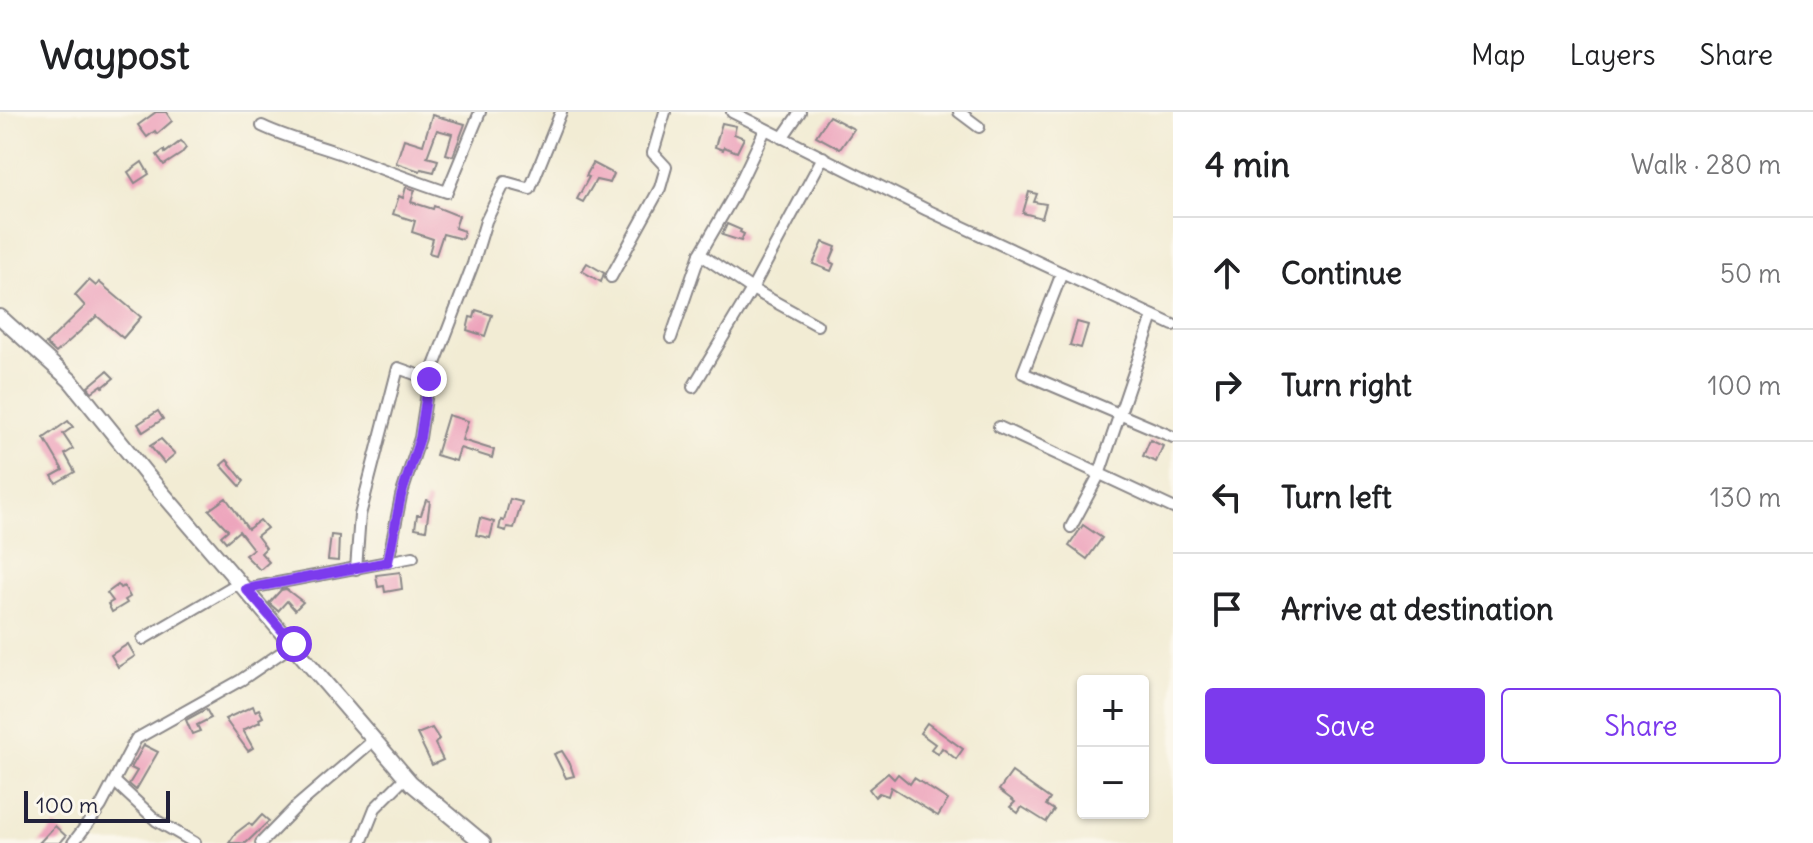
<!DOCTYPE html>
<meta charset="utf-8">
<style>
body{margin:0;font-family:Delius,sans-serif;background:#f6f6f6;color:#202124}
.controls{position:absolute;right:24px;bottom:24px;display:grid;overflow:hidden;border-radius:8px;box-shadow:0 2px 6px #0004}
.controls button{width:72px;height:72px;display:grid;place-items:center;padding:0;border:0;border-bottom:2px solid #e0e0e0;background:#fff;color:#202124;font:40px sans-serif}
.scale{position:absolute;left:24px;bottom:20px;width:146px;box-sizing:border-box;padding-left:8px;border:4px solid #22223b;border-top:0;font-size:22px;line-height:28px;white-space:nowrap;color:#22223b;-webkit-text-stroke:6px #fbf7ec;paint-order:stroke}
.stop{position:absolute;width:24px;height:24px;margin:-18px;border:6px solid #7c3aed;border-radius:50%;background:#fff}
.stop.end{background:#7c3aed;border-color:#fff;box-shadow:0 2px 8px #0008}
.list{margin:0;padding:0;list-style:none}
h2{display:flex;justify-content:space-between;align-items:center;height:104px;margin:0;padding:0 32px;font-size:34px}
h2 small{font-size:26px;font-weight:400;color:#757577}
.list li{display:grid;grid-template-columns:52px 1fr auto;gap:24px;align-items:center;box-sizing:border-box;height:112px;padding:0 32px;border-top:2px solid #e0e0e0}
.list b{display:block;font-size:30px;white-space:nowrap}
.list em{font-size:26px;font-style:normal;color:#757577}
.actions{display:flex;gap:16px;padding:24px 32px}
.actions a{flex:1;padding:18px 0;border:2px solid #7c3aed;border-radius:8px;text-align:center;font-size:28px;color:#7c3aed}
.actions .main{background:#7c3aed;color:#fff}
.icon{flex:none;width:44px;height:44px;fill:none;stroke:currentColor;stroke-width:2;stroke-linecap:round;stroke-linejoin:round}
.map{position:relative;flex:none;width:1173px;height:731px;overflow:hidden}
header{display:flex;align-items:center;gap:48px;box-sizing:border-box;height:112px;padding:0 40px;background:#fff;border-bottom:2px solid #e0e0e0}
header strong{font-size:38px}
nav{display:flex;gap:44px;margin-inline-start:auto;font-size:28px}
main{display:flex}
aside{flex:1;background:#fff}
.map>svg:first-child{display:block}
</style>
<header>
<strong>Waypost</strong>
<nav><a>Map</a><a>Layers</a><a>Share</a></nav>
</header>
<main>
<div class="map">
<svg width="1173" height="731" viewBox="0 0 1173 731">
<rect width="100%" height="100%" fill="#fbf7ec"/>
<filter id="ink" filterUnits="userSpaceOnUse"><feTurbulence type="fractalNoise" baseFrequency=".0125" numOctaves="2"/><feDisplacementMap in="SourceGraphic" scale="16" xChannelSelector="R" yChannelSelector="G"/><feConvolveMatrix kernelMatrix="1 2 1 2 8 2 1 2 1" color-interpolation-filters="sRGB"/></filter>
<filter id="wash" filterUnits="userSpaceOnUse"><feTurbulence type="fractalNoise" baseFrequency=".006" numOctaves="4" result="noise"/><feDisplacementMap in="SourceGraphic" scale="32" xChannelSelector="R" yChannelSelector="G"/><feGaussianBlur stdDeviation="1.8" result="paint"/><feColorMatrix in="noise" values="0 0 0 0 0 0 0 0 0 0 0 0 0 0 0 0 0 1.4 0 .05"/><feComposite in="paint" operator="in"/></filter>
<g filter="url(#wash)">
<rect width="100%" height="100%" fill="#f2ecd4"/>
<g id="blocks">
<!-- building -->
<g fill="#eda4bc">
<polygon points="156,0 166,0 172,9 157,22 155,19 147,25 138,13"/>
<polygon points="432,3 465,12 453,44 446,42 452,22 437,18 427,45 438,48 434,60 421,57 420,59 396,51 404,27 423,33"/>
<polygon points="829,4 854,17 840,37 816,24"/>
<polygon points="722,11 736,14 734,22 744,26 737,40 724,35 723,38 715,35"/>
<polygon points="181,29 186,36 181,42 164,53 157,43 164,38 165,41"/>
<polygon points="142,50 149,62 135,71 128,60"/>
<polygon points="593,51 614,62 610,71 596,68 583,90 577,87 589,65 586,64"/>
<polygon points="406,75 415,78 411,90 433,97 434,94 459,104 455,116 464,119 462,127 443,122 436,143 429,141 433,127 412,120 415,109 393,102 399,84 403,86"/>
<polygon points="1029,80 1037,82 1034,90 1046,92 1042,106 1023,101"/>
<polygon points="727,112 741,118 740,120 744,122 741,129 722,123"/>
<polygon points="823,130 836,135 830,150 834,152 831,159 813,152"/>
<polygon points="587,151 604,161 601,170 582,159"/>
<polygon points="89,168 96,174 99,170 141,205 123,226 97,204 56,241 46,232 85,194 75,183"/>
<polygon points="476,198 492,203 485,224 467,218 470,205 474,206"/>
<polygon points="1077,210 1088,213 1081,236 1070,233"/>
<polygon points="107,259 114,266 103,275 102,273 92,280 88,275"/>
<polygon points="158,299 163,307 143,320 138,312"/>
<polygon points="448,303 468,309 462,328 494,338 492,346 460,336 456,349 436,343"/>
<polygon points="68,309 73,315 63,322 73,337 65,342 75,360 56,371 52,364 63,358 44,326"/>
<polygon points="161,327 175,342 164,351 150,334"/>
<polygon points="1150,328 1163,334 1156,350 1143,344"/>
<polygon points="227,348 244,369 240,374 221,353"/>
<polygon points="226,386 248,417 260,408 267,416 257,424 266,436 261,441 269,450 260,458 245,443 253,437 239,419 226,430 221,424 228,418 209,398"/>
<polygon points="510,387 522,390 514,416 507,415 506,419 499,417 501,408 504,409"/>
<polygon points="426,388 430,389 426,418 415,416 417,403 421,403"/>
<polygon points="480,406 494,410 490,426 476,423"/>
<polygon points="1083,413 1102,426 1087,447 1069,434"/>
<polygon points="331,423 339,424 338,449 328,448"/>
<polygon points="400,460 402,477 385,480 384,474 378,475 376,463"/>
<polygon points="118,473 120,476 124,474 130,485 125,488 127,491 112,500 108,492 113,489 107,481"/>
<polygon points="286,477 303,490 295,498 287,489 278,499 269,491 281,478"/>
<polygon points="128,532 135,544 118,555 111,543"/>
<polygon points="253,594 255,599 259,597 263,605 259,607 260,610 243,618 253,636 248,639 225,607"/>
<polygon points="206,597 211,606 197,613 200,619 192,622 186,608"/>
<polygon points="927,611 963,637 956,647 942,636 938,642 931,637 935,632 920,621"/>
<polygon points="432,616 439,627 435,632 443,648 432,653 417,622"/>
<polygon points="144,633 158,640 136,678 129,672 137,659 131,656"/>
<polygon points="562,639 570,652 574,664 566,666 554,642"/>
<polygon points="1012,660 1050,687 1046,693 1054,698 1046,710 1022,695 1018,701 1010,695 1015,690 999,678"/>
<polygon points="888,661 894,667 898,662 910,672 914,666 948,688 938,704 891,675 888,684 879,681 875,685 869,677"/>
<polygon points="262,703 269,709 246,731 229,731 236,721 249,711 252,714"/>
<polygon points="55,714 66,724 60,731 39,731"/>
</g>
</g>
</g>
<g filter="url(#ink)">
<use href="#blocks" fill-opacity="0" stroke="#8a8788" stroke-width="2"/>
<g fill="none" stroke-linecap="round" stroke-linejoin="round">
<defs>
<g id="street">
<polyline points="732,0 927,98 1173,213"/>
<polyline points="959,0 979,15"/>
<path d="M262,14C287,26 313,32 339,41C375,54 410,68 447,80L480,0"/>
<polyline points="782,26 800,0"/>
<polyline points="700,142 752,177 817,213"/>
<polyline points="1062,161 1023,261 1173,325"/>
<polyline points="611,165 660,76 666,55 653,41 665,0"/>
<polyline points="671,226 700,142 733,85 765,18"/>
<polyline points="693,275 752,177 823,45"/>
<polyline points="999,315 1173,396"/>
<polyline points="1071,415 1099,363 1153,204"/>
<polyline points="388,450 401,384 420,326 429,267 473,152 486,109 505,70 530,77 561,0"/>
<polyline points="356,457 360,403 398,256 429,267"/>
<polyline points="246,477 413,445"/>
<polyline points="143,527 240,470"/>
<polyline points="115,670 157,709 195,731"/>
<polyline points="73,731 101,694 136,627 241,568 294,532"/>
<polyline points="261,731 297,694 375,627"/>
<polyline points="361,731 375,696 406,665"/>
</g>
<polyline id="secondary" points="0,205 70,268 146,362 411,671 483,731"/>
</defs>
<!-- street casing -->
<use href="#street" stroke="#8a8788" stroke-width="14"/>
<!-- secondary casing -->
<use href="#secondary" stroke="#8a8788" stroke-width="18"/>
<!-- street -->
<use href="#street" stroke="#fff" stroke-width="10"/>
<!-- secondary -->
<use href="#secondary" stroke="#fff" stroke-width="14"/>
</g>
</g>
<g fill="none" stroke-linecap="round" stroke-linejoin="round" filter="url(#ink)">
<!-- route -->
<polyline stroke="#7c3aed" stroke-width="10" points="294,532 246,477 388,450 401,384 420,326 429,267"/>
</g>
</svg>
<div class="controls">
<button>+</button>
<button>−</button>
</div>
<div class="scale">100 m</div>
<div class="stop" style="left:294px;top:532px"></div>
<div class="stop end" style="left:429px;top:267px"></div>
</div>
<aside>
<h2>4 min<small>Walk · 280 m</small></h2>
<ul class="list">
<li><svg class="icon" aria-label="ahead" viewBox="0 0 24 24"><path d="M12 20V5M6 11l6-6 6 6"/></svg><div><b>Continue</b></div><em>50 m</em></li>
<li><svg class="icon" aria-label="right" viewBox="0 0 24 24"><path d="M7 20v-9h11M14 6l5 5-5 5"/></svg><div><b>Turn right</b></div><em>100 m</em></li>
<li><svg class="icon" aria-label="left" viewBox="0 0 24 24"><path d="M17 20v-9H6M10 6l-5 5 5 5"/></svg><div><b>Turn left</b></div><em>130 m</em></li>
<li><svg class="icon" aria-label="arrive" viewBox="0 0 24 24"><path d="M6 21V4h12l-3 4 3 4H6"/></svg><div><b>Arrive at destination</b></div></li>
</ul>
<div class="actions"><a class="main">Save</a><a>Share</a></div>
</aside>
</main>
